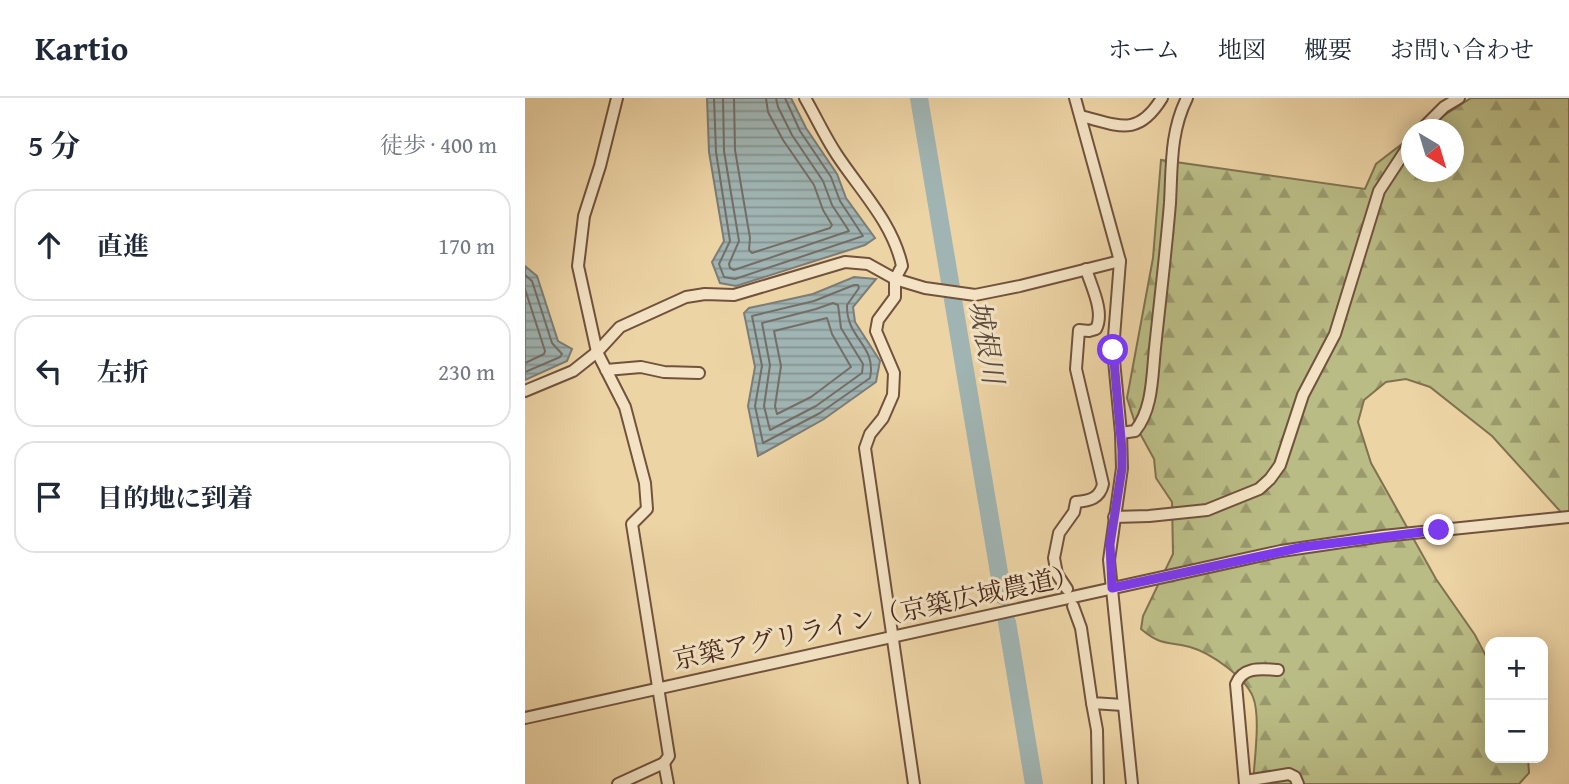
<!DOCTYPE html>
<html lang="ja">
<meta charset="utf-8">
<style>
body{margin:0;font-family:"Gentium Book Plus","Noto Serif JP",serif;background:#f6f6f7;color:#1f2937}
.controls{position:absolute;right:21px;bottom:21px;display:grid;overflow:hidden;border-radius:14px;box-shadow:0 4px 18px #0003}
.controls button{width:63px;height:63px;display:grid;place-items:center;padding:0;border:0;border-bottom:2px solid #e0e1e3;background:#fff;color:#1f2937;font:35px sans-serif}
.compass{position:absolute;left:876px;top:21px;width:63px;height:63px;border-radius:50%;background:#fff;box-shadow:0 4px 18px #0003;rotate:142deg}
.stop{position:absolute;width:21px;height:21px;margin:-16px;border:5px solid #7c3aed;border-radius:50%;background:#fff}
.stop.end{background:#7c3aed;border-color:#fff;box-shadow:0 2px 7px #0008}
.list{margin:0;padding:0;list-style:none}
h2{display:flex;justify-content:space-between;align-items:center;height:91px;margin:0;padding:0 28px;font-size:30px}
h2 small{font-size:23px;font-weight:400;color:#747a83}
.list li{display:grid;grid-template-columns:46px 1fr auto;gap:21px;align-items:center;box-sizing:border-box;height:112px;margin:0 14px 14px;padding:0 14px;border:2px solid #e0e1e3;border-radius:21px}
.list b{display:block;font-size:26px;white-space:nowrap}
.list em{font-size:23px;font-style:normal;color:#747a83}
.icon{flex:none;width:38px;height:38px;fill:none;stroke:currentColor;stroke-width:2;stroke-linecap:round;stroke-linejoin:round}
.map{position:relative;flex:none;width:1044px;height:686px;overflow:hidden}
header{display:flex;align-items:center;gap:42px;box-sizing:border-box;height:98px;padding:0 35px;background:#fff;border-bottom:2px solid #e0e1e3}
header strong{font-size:33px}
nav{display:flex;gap:38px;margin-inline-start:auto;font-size:24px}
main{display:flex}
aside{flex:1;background:#fff}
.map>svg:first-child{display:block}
</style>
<header>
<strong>Kartio</strong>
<nav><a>ホーム</a><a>地図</a><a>概要</a><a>お問い合わせ</a></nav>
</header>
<main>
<aside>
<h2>5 分<small>徒歩 · 400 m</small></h2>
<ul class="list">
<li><svg class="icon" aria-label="ahead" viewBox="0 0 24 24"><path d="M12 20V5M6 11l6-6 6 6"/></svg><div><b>直進</b></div><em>170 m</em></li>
<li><svg class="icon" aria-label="left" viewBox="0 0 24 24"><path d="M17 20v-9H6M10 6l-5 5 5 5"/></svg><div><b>左折</b></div><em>230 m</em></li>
<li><svg class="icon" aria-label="arrive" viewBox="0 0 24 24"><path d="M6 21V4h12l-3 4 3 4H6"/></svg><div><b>目的地に到着</b></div></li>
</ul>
</aside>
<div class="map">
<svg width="1044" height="686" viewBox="0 0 1044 686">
<defs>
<pattern id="forest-firs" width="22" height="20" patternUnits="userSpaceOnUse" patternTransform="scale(1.75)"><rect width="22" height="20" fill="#babc85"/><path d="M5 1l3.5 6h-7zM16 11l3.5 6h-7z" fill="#99996c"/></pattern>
<pattern id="water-rules" width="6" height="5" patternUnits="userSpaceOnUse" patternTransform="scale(1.75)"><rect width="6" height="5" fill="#a0b5b3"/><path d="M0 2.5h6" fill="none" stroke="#849391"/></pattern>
</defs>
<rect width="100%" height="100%" fill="#edd4a5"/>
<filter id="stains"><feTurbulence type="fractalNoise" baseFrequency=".00286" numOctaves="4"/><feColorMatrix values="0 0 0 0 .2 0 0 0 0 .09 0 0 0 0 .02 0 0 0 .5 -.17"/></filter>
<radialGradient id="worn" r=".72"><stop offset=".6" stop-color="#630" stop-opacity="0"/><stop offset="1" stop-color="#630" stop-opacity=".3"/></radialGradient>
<!-- forest -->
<path fill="url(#forest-firs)" stroke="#817250" stroke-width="2" d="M946,0H1044V423L967,338L905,289L881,281L861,284L839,302L833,324L846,365L911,481L950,537L965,566V660H1003L1004,675L994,686H728C729,664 736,619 728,599C720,579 686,555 665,549C642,543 636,548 616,531L618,518L648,456L647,404L631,380L629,361L611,328L602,300L628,160L636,62L840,91L851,66L886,39V74H928V32L898,31Z"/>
<!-- water -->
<g fill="url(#water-rules)" stroke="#7d7c76" stroke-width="2">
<polygon points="182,0 266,0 281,30 312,76 321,100 350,140 340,147 211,188 195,185 187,164 199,143 184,54"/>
<polygon points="0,168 12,178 33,243 47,251 42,263 0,282"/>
<polygon points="329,179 351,181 328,209 330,224 355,263 351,284 299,321 233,358 223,308 230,269 219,215 224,210 288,196"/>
</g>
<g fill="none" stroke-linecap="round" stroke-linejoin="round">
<!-- shore -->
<g stroke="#746e67" stroke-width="2">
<polyline points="189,0 191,54 205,143 194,166 199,179 210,181 338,138 315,103 306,79 275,33 260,0"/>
<polyline points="198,0 199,53 214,143 204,166 205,170 209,172 324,133 307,107 298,83 267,37 253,9 251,0"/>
<polyline points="209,0 210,52 225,140 224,152 227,155 305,130 307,127 298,112 289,87 258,42 243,14 241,0"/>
<polyline points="0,177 7,183 27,245 37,256 35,259 0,274"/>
<path d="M329,187H333L334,190L322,207C321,241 352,247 345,280L295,315L238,345L230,308L237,268L227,218L289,203Z"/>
<polyline points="0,191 20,253 19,256 0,265"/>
<polygon points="308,205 313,207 316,230 338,266 337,275 291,308 245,332 239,308 245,267 237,225 291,211"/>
<polygon points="302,220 307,236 326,269 286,299 252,316 250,308 256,268 249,233"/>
</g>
<!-- river -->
<g stroke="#a0b5b3" stroke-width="18">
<polyline points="394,0 478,498"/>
<polyline points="482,524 509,686"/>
</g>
<defs>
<g id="minor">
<polyline points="92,0 75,68 59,118 53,168 72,254 100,309 120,385 122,411 107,426 144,658 139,665 93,686"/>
<path d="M280,0C291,19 300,39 312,57C335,92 368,125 377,168L370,181V199L353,222L351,233L369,275L368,297L358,320L345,336L340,350L389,686"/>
<polyline points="550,0 595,163 588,252 596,335 597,370 584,462 607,686"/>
<path d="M556,18C595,28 613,39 637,0"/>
<polyline points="896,32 919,9 934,0"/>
<polyline points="81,272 116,269 139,274 174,275"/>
<polyline points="0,293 48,273 72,254 95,229 161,199 180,196 209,197 320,164 343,166 370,181 400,190 450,197 495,188 595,163"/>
<path d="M596,335L610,333C628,311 627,278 630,250C635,202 641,154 645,105C647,69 645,34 662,0"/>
<polyline points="589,419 624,418 682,412 734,391 745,381 755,367 778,297 810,236 854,93 886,44"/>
<path d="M542,491L532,476L529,460L534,435L549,414L551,404C565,403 575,400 578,386L551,271L554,232L564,233L571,231C580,214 566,188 561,171"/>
<polyline points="548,508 556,530 567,605 598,607"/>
<polyline points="567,605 572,632 573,686"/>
<polyline points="0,620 756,453 858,438 1044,419"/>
<polyline points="139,665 143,686"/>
<polyline points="720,683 764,676 770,679 773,686"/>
<path d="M720,686L711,586C718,568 737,571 753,572"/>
</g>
</defs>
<!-- minor casing -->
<use href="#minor" stroke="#71523e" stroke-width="14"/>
<!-- minor -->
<use href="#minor" stroke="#f3e3c4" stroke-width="10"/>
</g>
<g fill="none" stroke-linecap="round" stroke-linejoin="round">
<!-- route -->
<polyline stroke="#7c3aed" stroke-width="9" points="588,252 597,352 597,370 585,446 587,490 778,449 914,432"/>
</g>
<g text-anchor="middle" stroke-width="6" stroke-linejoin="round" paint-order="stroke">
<!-- street labels -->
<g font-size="26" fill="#48271b" stroke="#f3e3c4">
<text transform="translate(351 519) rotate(-12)" y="9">京築アグリライン（京築広域農道）</text>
</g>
<!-- water labels -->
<g font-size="28" font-style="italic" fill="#5e4a41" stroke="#f3e3c4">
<text transform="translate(462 244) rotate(80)" y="10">城根川</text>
</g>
</g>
<rect width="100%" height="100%" filter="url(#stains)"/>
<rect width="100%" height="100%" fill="url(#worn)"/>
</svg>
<div class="controls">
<button>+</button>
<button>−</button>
</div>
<svg class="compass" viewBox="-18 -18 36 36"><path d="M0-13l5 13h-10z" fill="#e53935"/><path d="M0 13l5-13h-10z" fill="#747a83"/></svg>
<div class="stop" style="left:588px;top:252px"></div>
<div class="stop end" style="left:914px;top:432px"></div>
</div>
</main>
